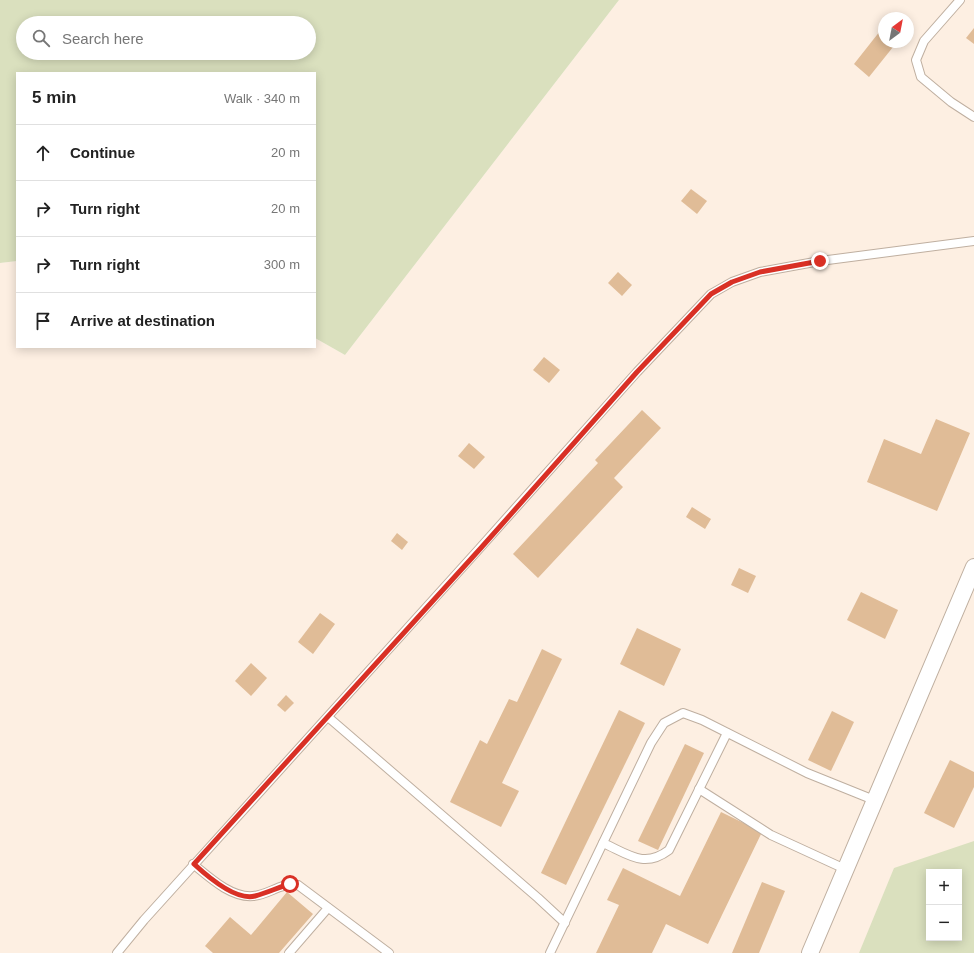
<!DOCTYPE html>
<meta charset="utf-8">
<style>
body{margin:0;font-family:Arial,sans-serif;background:#f6f6f6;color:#222}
.controls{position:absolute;right:12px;bottom:12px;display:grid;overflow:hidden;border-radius:0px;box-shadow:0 2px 10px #0003}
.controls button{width:36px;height:36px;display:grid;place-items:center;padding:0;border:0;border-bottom:1px solid #e0e0e0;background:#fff;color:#222;font:20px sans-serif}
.compass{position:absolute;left:878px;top:12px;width:36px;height:36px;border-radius:50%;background:#fff;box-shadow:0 2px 10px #0003;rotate:32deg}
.stop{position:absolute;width:12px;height:12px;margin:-9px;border:3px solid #d93025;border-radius:50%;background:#fff}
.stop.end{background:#d93025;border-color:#fff;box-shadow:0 1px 4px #0008}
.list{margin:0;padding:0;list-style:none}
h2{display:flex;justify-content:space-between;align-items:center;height:52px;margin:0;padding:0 16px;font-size:17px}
h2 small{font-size:13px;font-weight:400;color:#767676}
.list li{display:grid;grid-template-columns:26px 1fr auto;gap:12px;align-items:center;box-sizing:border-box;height:56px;padding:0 16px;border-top:1px solid #e0e0e0}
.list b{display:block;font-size:15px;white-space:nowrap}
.list em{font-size:13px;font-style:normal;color:#767676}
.icon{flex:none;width:22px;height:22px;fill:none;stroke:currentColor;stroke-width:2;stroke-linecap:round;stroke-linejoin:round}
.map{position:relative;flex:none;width:974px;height:953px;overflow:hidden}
.search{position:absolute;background:#fff;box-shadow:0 2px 10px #0003;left:16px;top:16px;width:300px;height:44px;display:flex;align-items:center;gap:10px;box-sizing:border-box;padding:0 14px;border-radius:22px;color:#767676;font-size:15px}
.panel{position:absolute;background:#fff;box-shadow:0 2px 10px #0003;left:16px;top:72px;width:300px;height:276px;border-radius:0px}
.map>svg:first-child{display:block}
</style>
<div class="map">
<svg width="974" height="953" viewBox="0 0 974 953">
<rect width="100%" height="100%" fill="#fef7f1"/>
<!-- built -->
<path fill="#fdefe2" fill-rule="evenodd" d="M619,0H974V953H0V263L17,261V347H315V338L345,355ZM884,18H908V42H884ZM929,872H959V938H929Z"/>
<!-- green -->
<g fill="#dae0be" fill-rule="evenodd">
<path d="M0,0H619L345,355L315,338V73H17V261L0,263ZM23,23H309V53H23Z"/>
<path d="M974,841V953H859L894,868ZM929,872H959V938H929Z"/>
</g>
<!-- building -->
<g fill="#e0bc97">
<polygon points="884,26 884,42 897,42 869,77 854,64"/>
<polygon points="974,28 974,44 966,38"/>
<polygon points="691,189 707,201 697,214 681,201"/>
<polygon points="618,272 632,285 622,296 608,283"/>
<polygon points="544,357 560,370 549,383 533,370"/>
<polygon points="642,410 661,428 614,478 623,487 538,578 513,554 598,463 595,460"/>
<polygon points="936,419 970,433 937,511 867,482 884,439 921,454"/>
<polygon points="469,443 485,457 474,469 458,456"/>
<polygon points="692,507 711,519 705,529 686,517"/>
<polygon points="397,533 408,542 402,550 391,541"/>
<polygon points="739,568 756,576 748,593 731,585"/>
<polygon points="861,592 898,610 885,639 847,620"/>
<polygon points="320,613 335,624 313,654 298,642"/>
<polygon points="637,628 681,649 664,686 620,664"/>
<polygon points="542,649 562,659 502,783 519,791 501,827 450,802 480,740 487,744 509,699 517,702"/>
<polygon points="251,663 267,678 251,696 235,681"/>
<polygon points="286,695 294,703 285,712 277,705"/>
<polygon points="619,710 645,723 566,885 541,873"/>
<polygon points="832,711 854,722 831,771 808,760"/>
<polygon points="685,744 704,753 658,850 638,841"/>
<polygon points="950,760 974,772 974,787 954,828 924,813"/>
<polygon points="721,812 762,832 708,944 666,924 652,953 596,953 619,905 607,900 623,868 680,896"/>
<polygon points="762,882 785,891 759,953 732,953"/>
<polygon points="287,892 313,914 279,953 213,953 205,946 230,917 251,935"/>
</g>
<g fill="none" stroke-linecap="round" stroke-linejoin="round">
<defs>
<g id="service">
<polyline points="960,0 924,41 916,60 921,77 951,102 974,117"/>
<polyline points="328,717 538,898 565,923"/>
<polyline points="699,789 771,835 845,869"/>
<path d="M603,843C628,854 644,869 669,850L727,733"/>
<path d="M193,864C209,877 231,898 253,896C269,895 281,882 298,885L389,953"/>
<polyline points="117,953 144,920 479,549 637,372 711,294 732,282 760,272 820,261 974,241"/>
<polyline points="289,953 328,908"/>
<polyline points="550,953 651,743 664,723 683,713 702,720 807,773 874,800"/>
</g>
<polyline id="minor" points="810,953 974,567"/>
</defs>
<!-- service casing -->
<use href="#service" stroke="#bfafa0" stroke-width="10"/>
<!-- minor casing -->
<use href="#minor" stroke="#bfafa0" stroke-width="18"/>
<!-- service -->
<use href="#service" stroke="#fff" stroke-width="8"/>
<!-- minor -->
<use href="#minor" stroke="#fff" stroke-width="16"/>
</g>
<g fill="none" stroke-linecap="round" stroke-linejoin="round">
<!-- route -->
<path stroke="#d93025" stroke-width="5" d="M290,884C279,887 267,893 255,896C236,901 207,876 194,864L480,549L637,372L711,294L732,282L760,272L820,261"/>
</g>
</svg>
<div class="controls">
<button>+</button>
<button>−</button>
</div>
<svg class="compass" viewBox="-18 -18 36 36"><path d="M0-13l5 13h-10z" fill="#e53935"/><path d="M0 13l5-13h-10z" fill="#767676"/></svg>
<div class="stop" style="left:290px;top:884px"></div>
<div class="stop end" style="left:820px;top:261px"></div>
<div class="search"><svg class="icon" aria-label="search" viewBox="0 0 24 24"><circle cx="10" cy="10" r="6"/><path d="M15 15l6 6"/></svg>Search here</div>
<section class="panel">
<h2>5 min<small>Walk · 340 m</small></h2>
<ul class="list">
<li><svg class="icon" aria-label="ahead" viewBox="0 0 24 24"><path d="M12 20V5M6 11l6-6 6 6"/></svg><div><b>Continue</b></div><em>20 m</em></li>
<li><svg class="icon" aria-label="right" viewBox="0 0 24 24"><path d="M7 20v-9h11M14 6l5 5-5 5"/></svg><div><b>Turn right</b></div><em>20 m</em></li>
<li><svg class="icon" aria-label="right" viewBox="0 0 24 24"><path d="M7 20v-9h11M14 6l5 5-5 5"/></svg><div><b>Turn right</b></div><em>300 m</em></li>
<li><svg class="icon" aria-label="arrive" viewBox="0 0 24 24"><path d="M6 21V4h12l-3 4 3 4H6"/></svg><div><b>Arrive at destination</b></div></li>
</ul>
</section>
</div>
